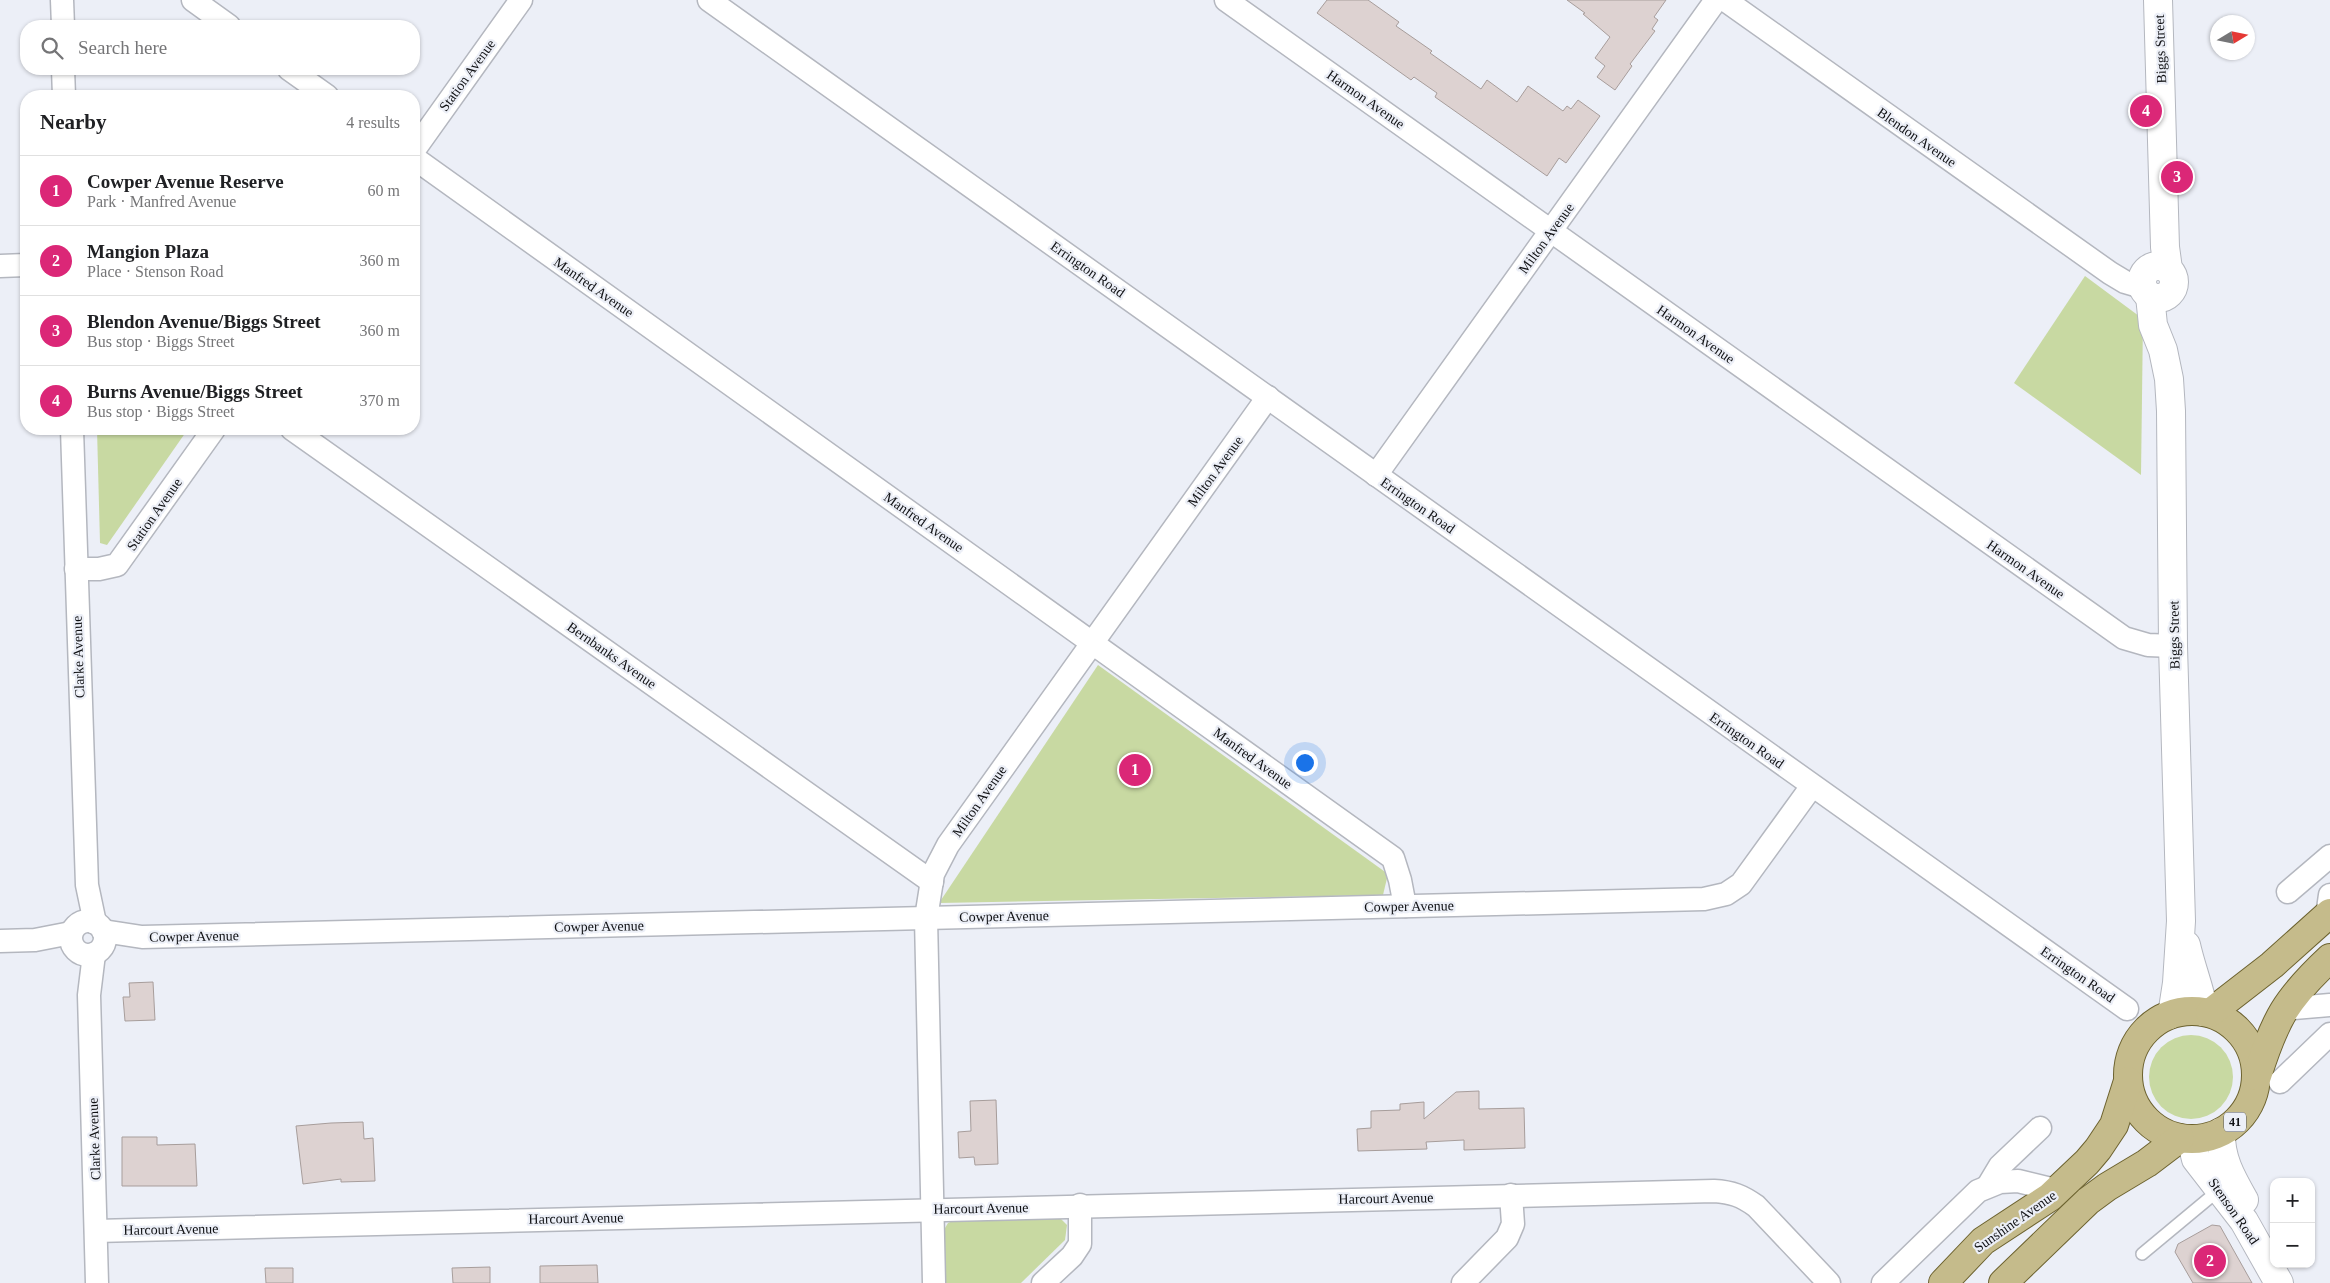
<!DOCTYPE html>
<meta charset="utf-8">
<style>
body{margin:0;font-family:"Times New Roman",serif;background:#f6f6f6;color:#202124}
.controls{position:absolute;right:15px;bottom:15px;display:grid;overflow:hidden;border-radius:10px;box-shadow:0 1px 4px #0004}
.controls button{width:45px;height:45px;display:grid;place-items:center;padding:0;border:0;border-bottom:1px solid #e0e0e0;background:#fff;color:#202124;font:25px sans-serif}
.compass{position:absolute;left:2210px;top:15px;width:45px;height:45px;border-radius:50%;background:#fff;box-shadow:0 1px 4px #0004;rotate:80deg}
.you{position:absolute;left:1304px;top:762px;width:18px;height:18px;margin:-12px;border:4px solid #fff;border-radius:50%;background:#1a73e8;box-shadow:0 0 0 8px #1a73e833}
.badge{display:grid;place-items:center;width:32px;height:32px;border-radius:50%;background:#db2777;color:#fff;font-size:16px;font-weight:700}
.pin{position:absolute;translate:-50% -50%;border:2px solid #fff;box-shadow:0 1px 5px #0006}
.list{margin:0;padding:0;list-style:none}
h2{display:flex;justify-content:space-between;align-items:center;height:65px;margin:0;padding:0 20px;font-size:21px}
h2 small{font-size:16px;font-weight:400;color:#757577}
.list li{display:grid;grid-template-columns:32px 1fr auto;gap:15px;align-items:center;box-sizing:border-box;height:70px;padding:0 20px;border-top:1px solid #e0e0e0}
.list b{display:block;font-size:19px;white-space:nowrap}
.list p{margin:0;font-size:16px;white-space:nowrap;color:#757577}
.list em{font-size:16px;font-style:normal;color:#757577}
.icon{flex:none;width:28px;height:28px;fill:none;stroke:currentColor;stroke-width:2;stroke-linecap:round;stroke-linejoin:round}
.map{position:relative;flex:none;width:2330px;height:1283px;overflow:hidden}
.search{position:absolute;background:#fff;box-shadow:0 1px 4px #0004;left:20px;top:20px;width:400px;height:55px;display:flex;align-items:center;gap:12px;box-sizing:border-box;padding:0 18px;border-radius:20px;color:#757577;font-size:19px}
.panel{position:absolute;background:#fff;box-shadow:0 1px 4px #0004;left:20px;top:90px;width:400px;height:345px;border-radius:20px}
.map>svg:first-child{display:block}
</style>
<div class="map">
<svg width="2330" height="1283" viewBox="0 0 2330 1283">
<rect width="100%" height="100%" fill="#eceff7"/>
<!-- green -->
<g fill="#c8d9a2">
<polygon points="2085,276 2143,319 2141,475 2014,383"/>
<polygon points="97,429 188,429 107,545 100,543"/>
<polygon points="1098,665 1388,874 1383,895 939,903"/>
<circle cx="2191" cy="1077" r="42"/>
<polygon points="1058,1216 1067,1225 1065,1240 1021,1283 944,1283 942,1233 948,1223 961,1217"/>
</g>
<!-- building -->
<g fill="#ddd2d1" stroke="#a79d9b">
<polygon points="1327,0 1368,0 1399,22 1396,26 1432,51 1430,53 1481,89 1487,80 1517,102 1528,86 1563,111 1567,106 1571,109 1578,100 1600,116 1566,163 1559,158 1547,176 1435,97 1437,93 1414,77 1411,80 1317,13"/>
<polygon points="1567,0 1666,0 1654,17 1658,20 1652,29 1655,31 1630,64 1632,66 1615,90 1597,77 1605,66 1595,58 1610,37 1583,14 1585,13"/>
<polygon points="153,982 155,1020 125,1021 123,997 130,997 129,983"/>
<polygon points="1479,1091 1479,1109 1524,1108 1525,1148 1464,1150 1464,1140 1426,1142 1427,1149 1358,1151 1357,1129 1371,1128 1371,1111 1400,1110 1400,1104 1424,1102 1424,1119 1456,1092"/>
<polygon points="996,1100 998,1164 975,1165 974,1157 959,1158 958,1132 971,1131 970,1101"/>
<polygon points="363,1122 364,1139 373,1138 375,1181 341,1182 341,1179 303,1184 296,1126 331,1123"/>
<polygon points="122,1137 157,1137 157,1145 195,1144 197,1186 122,1186"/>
<polygon points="2212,1225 2220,1226 2252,1283 2193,1283 2175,1252 2178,1244"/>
<polygon points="597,1265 598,1283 540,1283 540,1266"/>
<polygon points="490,1267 490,1283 453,1283 452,1268"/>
<polygon points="265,1268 293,1268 293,1283 266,1283"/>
</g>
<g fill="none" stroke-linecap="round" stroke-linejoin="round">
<defs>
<polyline id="service" points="2142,1254 2219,1190"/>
<g id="minor">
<polyline points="62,0 63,26"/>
<polyline points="193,0 229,26"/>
<polyline points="709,0 2127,1009"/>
<polyline points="1226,0 2124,638 2148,645 2173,646"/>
<polyline points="1725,0 2110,273 2125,282 2142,287"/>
<polyline points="63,69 64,96"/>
<polyline points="289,69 327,96"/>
<polyline points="414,150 521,0"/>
<polyline points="414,158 1393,858 1400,880 1405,906"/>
<polyline points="0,266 26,265"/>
<polyline points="72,429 87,885 95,923"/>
<polyline points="292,429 932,882"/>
<polyline points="1376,475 1716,0"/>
<polyline points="76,569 99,569 117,565 214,429"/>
<polyline points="2288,892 2330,856"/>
<polyline points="2327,916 2330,895"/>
<circle cx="88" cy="938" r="17"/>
<polyline points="103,931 142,937 1704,899 1726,894 1741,884 1812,786"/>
<polyline points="0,941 35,940 71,933"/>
<polyline points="94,954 89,995 97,1283"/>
<polyline points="2284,1009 2330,1005"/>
<polyline points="2280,1082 2330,1034"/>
<polyline points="1988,1186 2000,1166 2040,1128"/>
<path d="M96,1231L1714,1191C1732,1192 1742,1196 1756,1206L1829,1283"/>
<polyline points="934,1283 926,918 933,874 948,845 1268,397"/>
<polyline points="1043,1283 1072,1256 1080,1244 1080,1205"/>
<polyline points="1463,1283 1507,1238 1513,1224 1511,1195"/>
<polyline points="1883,1283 1978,1191 2000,1182 2018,1181 2059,1191"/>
</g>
<g id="tertiary">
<polyline points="2158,0 2165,247 2168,269"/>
<circle cx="2158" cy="282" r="16"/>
<polyline points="2150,296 2153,325 2163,350 2169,379 2171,411 2173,646 2181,921 2177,983 2173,1009 2169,1015"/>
<path d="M2186,945C2191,968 2200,989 2204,1012"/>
<path d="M2221,1132C2220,1158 2231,1177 2244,1200"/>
<polyline points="2191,1139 2196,1159 2244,1221 2279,1283"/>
</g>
<g id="primary">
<circle cx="2192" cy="1075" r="64"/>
<polyline points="2210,1013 2272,965 2330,913"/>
<path d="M2257,1076C2275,1019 2286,999 2330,958"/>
<polyline points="1943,1283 1983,1241 2050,1197 2087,1162 2098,1149 2114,1125 2128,1081"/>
<polyline points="2003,1283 2088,1201 2107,1187 2147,1163 2180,1138"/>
</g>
</defs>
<!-- service casing -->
<use href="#service" stroke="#b4b7bf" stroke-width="14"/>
<!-- minor casing -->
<use href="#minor" stroke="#b4b7bf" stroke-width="25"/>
<!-- tertiary casing -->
<use href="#tertiary" stroke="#b4b7bf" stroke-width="30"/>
<!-- primary casing -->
<use href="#primary" stroke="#6c622f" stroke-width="30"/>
<!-- service -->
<use href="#service" stroke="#fff" stroke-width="11"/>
<!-- minor -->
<use href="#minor" stroke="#fff" stroke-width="22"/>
<!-- tertiary -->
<use href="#tertiary" stroke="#fff" stroke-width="28"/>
<!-- primary -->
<use href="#primary" stroke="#c5bb8b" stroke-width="28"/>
</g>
<g text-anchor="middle" stroke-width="4.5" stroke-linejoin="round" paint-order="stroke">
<!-- shield labels -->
<rect fill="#eceff7" stroke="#525458" stroke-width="1" x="2224" y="1112.5" width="22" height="19" rx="4"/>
<g font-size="12" font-weight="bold" fill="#101114">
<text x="2235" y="1126">41</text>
</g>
<!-- street labels -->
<g font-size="14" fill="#101114" stroke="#eceff7">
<text transform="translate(2160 49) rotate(-92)" y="5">Biggs Street</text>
<text transform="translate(467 75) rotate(-54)" y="5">Station Avenue</text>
<text transform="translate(1366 99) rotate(35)" y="5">Harmon Avenue</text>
<text transform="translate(1917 137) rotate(35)" y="5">Blendon Avenue</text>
<text transform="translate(1546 238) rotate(-54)" y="5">Milton Avenue</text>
<text transform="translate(1088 269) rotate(35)" y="5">Errington Road</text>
<text transform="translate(594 287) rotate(35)" y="5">Manfred Avenue</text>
<text transform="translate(1696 334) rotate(35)" y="5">Harmon Avenue</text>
<text transform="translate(1215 471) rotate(-54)" y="5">Milton Avenue</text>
<text transform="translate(1418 505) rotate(35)" y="5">Errington Road</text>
<text transform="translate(154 514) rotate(-55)" y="5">Station Avenue</text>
<text transform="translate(924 522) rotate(35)" y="5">Manfred Avenue</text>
<text transform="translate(2026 569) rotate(35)" y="5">Harmon Avenue</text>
<text transform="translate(2174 635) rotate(-91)" y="5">Biggs Street</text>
<text transform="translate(612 655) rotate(35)" y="5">Bernbanks Avenue</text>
<text transform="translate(78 657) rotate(-92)" y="5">Clarke Avenue</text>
<text transform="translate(1747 740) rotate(35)" y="5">Errington Road</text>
<text transform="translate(1253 758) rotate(36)" y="5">Manfred Avenue</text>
<text transform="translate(979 801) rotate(-55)" y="5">Milton Avenue</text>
<text transform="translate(1409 906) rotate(-1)" y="5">Cowper Avenue</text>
<text transform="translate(1004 916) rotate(-1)" y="5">Cowper Avenue</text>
<text transform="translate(599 926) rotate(-1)" y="5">Cowper Avenue</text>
<text transform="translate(194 936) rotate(-1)" y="5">Cowper Avenue</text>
<text transform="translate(2078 974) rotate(35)" y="5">Errington Road</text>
<text transform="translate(94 1139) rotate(-92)" y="5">Clarke Avenue</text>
<text transform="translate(1386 1198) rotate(-1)" y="5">Harcourt Avenue</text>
<text transform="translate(981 1208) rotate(-1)" y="5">Harcourt Avenue</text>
<text transform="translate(2234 1211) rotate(55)" y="5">Stenson Road</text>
<text transform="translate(576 1218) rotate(-1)" y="5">Harcourt Avenue</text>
<text transform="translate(2015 1221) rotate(-35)" y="5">Sunshine Avenue</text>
<text transform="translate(171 1229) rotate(-1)" y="5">Harcourt Avenue</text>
</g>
</g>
</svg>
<div class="controls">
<button>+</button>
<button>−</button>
</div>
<svg class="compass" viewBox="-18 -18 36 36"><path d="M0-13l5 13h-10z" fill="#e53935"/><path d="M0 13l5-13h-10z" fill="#757577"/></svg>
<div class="you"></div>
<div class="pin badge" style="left:1135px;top:770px">1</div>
<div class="pin badge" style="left:2210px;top:1261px">2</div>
<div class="pin badge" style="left:2177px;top:177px">3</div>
<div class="pin badge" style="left:2146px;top:111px">4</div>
<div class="search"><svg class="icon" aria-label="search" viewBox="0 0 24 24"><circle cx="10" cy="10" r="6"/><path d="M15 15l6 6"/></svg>Search here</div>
<section class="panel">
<h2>Nearby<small>4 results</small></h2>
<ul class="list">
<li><span class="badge">1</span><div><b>Cowper Avenue Reserve</b><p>Park · Manfred Avenue</p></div><em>60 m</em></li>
<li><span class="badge">2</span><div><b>Mangion Plaza</b><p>Place · Stenson Road</p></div><em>360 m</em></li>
<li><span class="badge">3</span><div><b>Blendon Avenue/Biggs Street</b><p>Bus stop · Biggs Street</p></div><em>360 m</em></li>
<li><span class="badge">4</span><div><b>Burns Avenue/Biggs Street</b><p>Bus stop · Biggs Street</p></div><em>370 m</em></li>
</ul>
</section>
</div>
